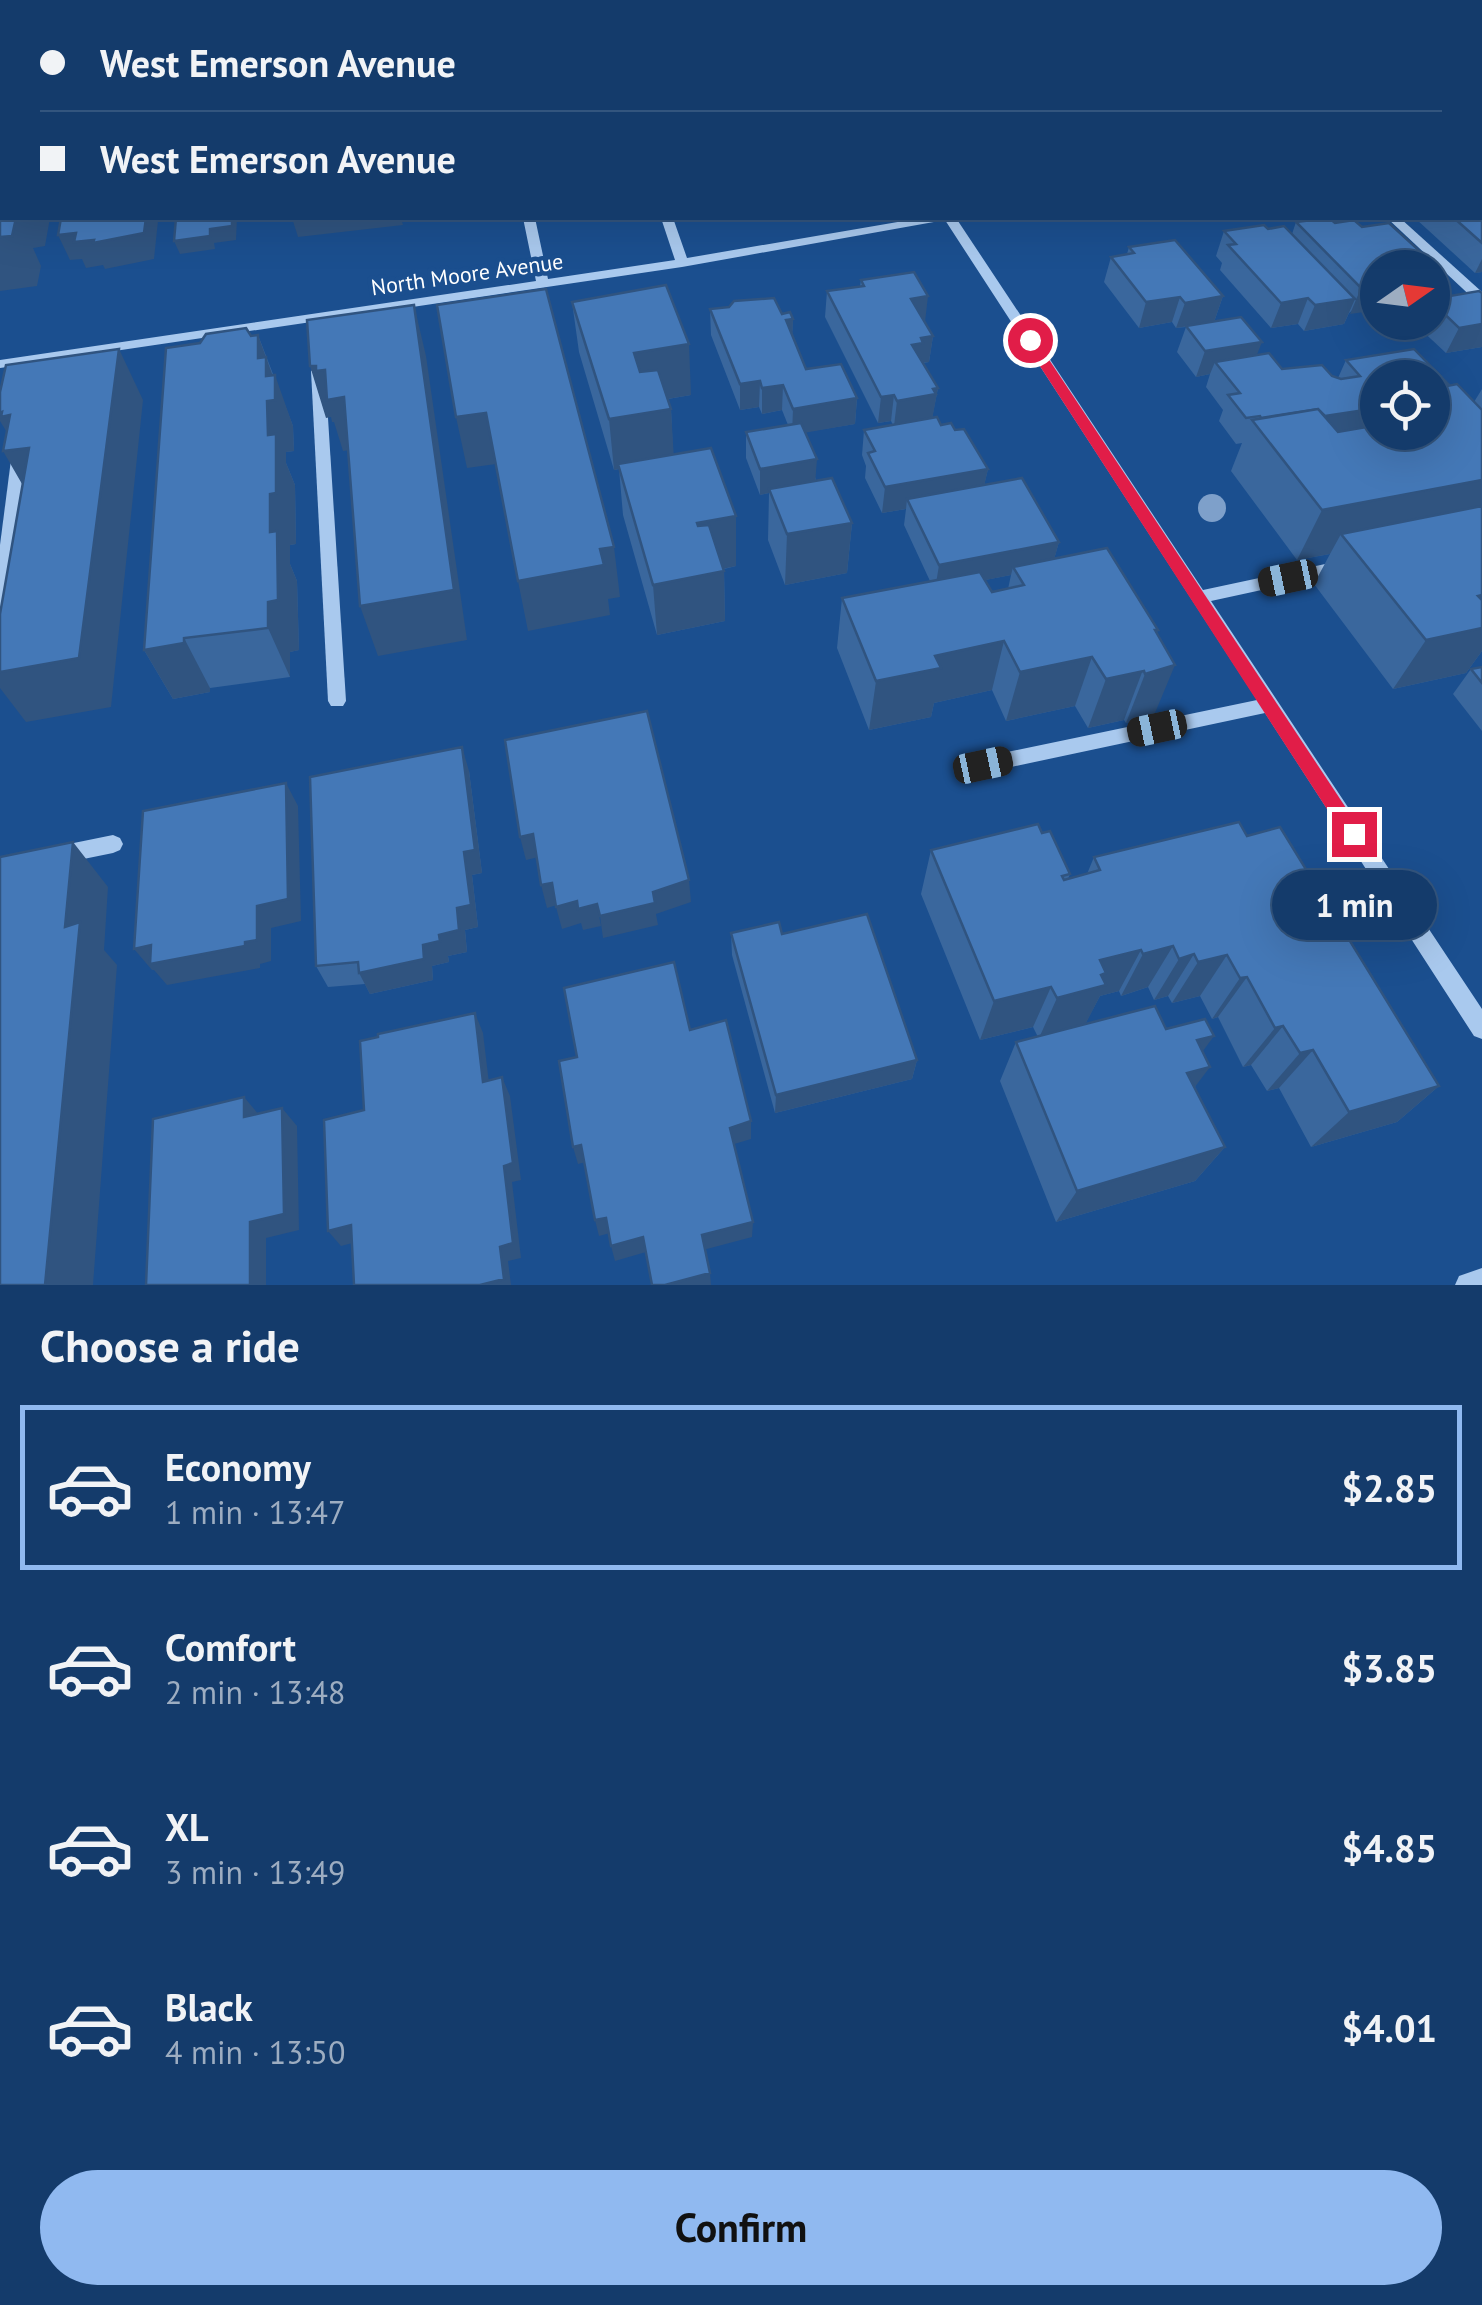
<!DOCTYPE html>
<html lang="en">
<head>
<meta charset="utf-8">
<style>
	:root { --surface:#143b6b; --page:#214673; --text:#f1f3f6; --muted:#9dadc1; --line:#33557e; --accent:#90b9f0 }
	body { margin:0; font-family:"PT Sans",sans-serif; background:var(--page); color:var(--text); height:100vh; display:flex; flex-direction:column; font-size:38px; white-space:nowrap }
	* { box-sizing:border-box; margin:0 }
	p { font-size:32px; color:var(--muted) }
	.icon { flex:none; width:55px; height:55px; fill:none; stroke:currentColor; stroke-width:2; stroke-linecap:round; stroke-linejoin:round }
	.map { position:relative; height:1285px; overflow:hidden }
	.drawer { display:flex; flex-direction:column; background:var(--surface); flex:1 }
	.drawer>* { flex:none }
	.top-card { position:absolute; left:0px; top:0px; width:1482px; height:220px; box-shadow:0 10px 40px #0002,0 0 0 2px var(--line); display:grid; align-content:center; height:220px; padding:0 40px; background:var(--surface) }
	.needle { width:65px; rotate:76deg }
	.buttons { position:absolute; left:1360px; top:250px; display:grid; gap:20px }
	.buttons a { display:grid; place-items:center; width:90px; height:90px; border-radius:50%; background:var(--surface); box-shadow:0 10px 40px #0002,0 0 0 2px var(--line); font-size:50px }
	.end { position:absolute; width:45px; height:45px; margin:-22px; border:12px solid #e11d48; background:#fff; box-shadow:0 0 0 5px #fff }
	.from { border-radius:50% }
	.bubble { position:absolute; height:70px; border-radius:35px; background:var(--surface); box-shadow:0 10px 40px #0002,0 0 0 2px var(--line); font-size:32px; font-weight:700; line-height:70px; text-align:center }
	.car { position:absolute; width:30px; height:60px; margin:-30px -15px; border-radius:12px; box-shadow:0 0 8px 2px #0007; background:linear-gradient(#222 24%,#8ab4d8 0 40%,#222 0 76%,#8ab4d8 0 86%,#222 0) }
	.top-card b { display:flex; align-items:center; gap:35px; height:95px; font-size:38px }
	.top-card b+b { border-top:2px solid var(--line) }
	.top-card i { width:25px; height:25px; background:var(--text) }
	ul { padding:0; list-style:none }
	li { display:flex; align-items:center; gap:30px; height:165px; margin:0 20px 15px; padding:0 20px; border:5px solid transparent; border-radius:0px }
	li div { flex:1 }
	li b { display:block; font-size:38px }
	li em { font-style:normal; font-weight:700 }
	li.current { border-color:var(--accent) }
	li>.icon { width:90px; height:90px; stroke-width:1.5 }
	h2 { padding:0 40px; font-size:45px; line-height:120px }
	.button { display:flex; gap:20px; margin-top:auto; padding:20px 40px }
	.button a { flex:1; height:115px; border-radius:60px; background:var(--accent); color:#111; font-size:40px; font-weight:700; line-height:115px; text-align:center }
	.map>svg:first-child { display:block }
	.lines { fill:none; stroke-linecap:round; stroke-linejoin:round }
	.minor { fill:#a9c9ee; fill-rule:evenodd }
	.tree { fill:#7ea0ca }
	.wall { fill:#3a679d; fill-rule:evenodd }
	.shaded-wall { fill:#305480 }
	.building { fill:#4478b7; stroke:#305480; stroke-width:2.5 }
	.route { fill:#e11d48 }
	.labels { text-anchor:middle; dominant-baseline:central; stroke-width:9; stroke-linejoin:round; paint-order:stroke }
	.far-street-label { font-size:22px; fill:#fff; stroke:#1b4f8f }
</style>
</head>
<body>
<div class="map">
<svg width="1482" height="1285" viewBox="0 0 1482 1285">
	<rect width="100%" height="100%" fill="#1b4f8f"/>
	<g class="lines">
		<!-- minor -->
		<g class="minor">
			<rect x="454" y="0" width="10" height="2"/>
			<path d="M800,0H811L812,2H802Z"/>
			<rect x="1480" y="104" width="2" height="7"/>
			<rect x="1480" y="142" width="2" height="6"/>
			<path d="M523,218H535L548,279L675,260L661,218H673L687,258L921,218H956L1203,590L1344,560L1350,562L1352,566L1350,570L1344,572L1211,601L1482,1009V1039L1474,1036L1265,713L983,773L976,771L974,765L976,759L983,757L1257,700L945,220L682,267L0,368V360L536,281Z"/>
			<path d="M1387,218H1400L1482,292V303L1477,302Z"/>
			<path d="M318,367L325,371L346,701L343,706H331L328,701L311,371Z"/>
			<path d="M20,447L28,452L9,610L0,616V545L12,452Z"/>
			<path d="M113,835L120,838L123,844L120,850L113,853L59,864L52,861L49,855L52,849L59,846Z"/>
			<path d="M1482,1268V1285H1455L1459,1276Z"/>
		</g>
	</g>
	<!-- trees -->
	<circle class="tree" cx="1212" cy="508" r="14"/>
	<!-- wall -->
	<g class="wall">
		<path d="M1069,0H1135V2H1072Z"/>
		<path d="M1284,0H1482V94L1480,93V2H1283Z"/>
		<path d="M2,7V48H0V8Z"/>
		<path d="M1482,189V272L1475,273L1416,219L1417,218H1480Z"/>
		<path d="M1296,222L1335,223L1362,227L1425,256L1349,313L1344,324L1304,331L1298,324L1271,328L1220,270L1222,263L1216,256L1224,231L1268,229L1292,234Z"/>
		<path d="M1129,247L1223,296L1214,322L1256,355L1282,369L1338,378L1346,360L1450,386L1474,402L1482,389V651L1466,673L1393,689L1314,584L1330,554L1297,560L1231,471L1242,443L1236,444L1219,421L1223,410L1206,387L1210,374L1196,377L1177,352L1186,327L1176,328L1172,322L1139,328L1104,282L1111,257L1127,254ZM1378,378L1432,432H1378Z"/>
		<path d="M861,280L925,322L933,336L929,362L923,363L938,388L932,418L941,425L955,430L988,469L984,485L1059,542L1054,559L1158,630L1156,633L1155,713L1126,723L1124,720L1088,728L1075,706L1006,721L992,690L934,703L931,717L869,730L837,648L842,598L930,581L904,525L906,509L882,513L865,478L866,466L862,455L864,430L893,425L891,421L878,423L825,317L827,291L860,286ZM1011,575L1008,589L992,592L985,580Z"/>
		<path d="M1482,293V347L1446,353L1416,325L1418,322H1432V299Z"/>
		<path d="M572,302L691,395L668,399L671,409L673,455L736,566L724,569L725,621L657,635L623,515L619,469L614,470L579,352Z"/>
		<path d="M710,309L782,314L793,319L792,336L806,369L857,398L855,424L805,432L816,481L852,523L847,573L785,585L768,540L769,493L760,495L746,458V432L788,425L782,410L762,414L759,407L740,410L711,335Z"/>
		<path d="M258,335L293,426L294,451L286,452V463L295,485L296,544L290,545V564L297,581L299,650L290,652V677L210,688V692L173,699L144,650L251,336Z"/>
		<path d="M1482,667V731L1453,694L1471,669Z"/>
		<path d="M469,771L482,873L472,875L478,927L465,930L467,952L448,956L449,962L432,966L433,980L370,994L365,984L328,987L316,966Z"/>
		<path d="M1042,833L1070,874L1068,879L1087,874L1094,857L1247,836L1439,1086L1397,1122L1311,1147L1279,1088L1267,1091L1251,1065L1243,1067L1218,1017L1212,1019L1200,996L1172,1003L1168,996L1154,1000L1148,987L1121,996L1119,991L1100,996L1085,1024L1166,1029L1202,1051L1195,1088L1225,1147L1195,1181L1056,1222L1000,1081L1016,1042L1038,1037L1033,1027L980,1040L921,894L931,850Z"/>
		<path d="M731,933L782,934L917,1060L912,1079L775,1113L732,955Z"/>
	</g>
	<!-- shaded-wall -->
	<g class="shaded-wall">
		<path d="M118,0H143L142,2H118Z"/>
		<path d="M332,0H371V2H333Z"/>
		<path d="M433,0H449V2H410Z"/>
		<rect x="656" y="0" width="77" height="2"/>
		<path d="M1026,0H1060V2H1024Z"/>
		<rect x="1096" y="0" width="39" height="2"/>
		<path d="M1384,0H1403L1402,2H1383Z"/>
		<path d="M2,76V144H0V77Z"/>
		<path d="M0,199H2V218H50L45,246L33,248L41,266L37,286L0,291Z"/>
		<path d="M146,218H157L158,221L154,259L105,269L103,265L86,268L82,259L70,260L58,235L76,233Z"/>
		<path d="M232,218H237L236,240L214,243L215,249L180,254L174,241L210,229Z"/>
		<path d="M292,218H401L403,225L298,237Z"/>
		<path d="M1425,256L1419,268L1413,258Z"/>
		<path d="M1482,259V272L1475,273Z"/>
		<path d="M1378,286V310L1350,314L1361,288Z"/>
		<path d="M928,296L925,322L911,299Z"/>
		<path d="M1223,296L1214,322L1176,328L1185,303Z"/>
		<path d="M1180,297L1172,322L1139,328L1146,302Z"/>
		<path d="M1308,298L1298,324L1271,328L1281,303Z"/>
		<path d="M1355,299L1344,324L1304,331L1315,305Z"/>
		<path d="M414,305L426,356L467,640L378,656L360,606Z"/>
		<path d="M793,319L792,345L786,320Z"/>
		<path d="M1482,324V347L1446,353L1459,328Z"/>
		<path d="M258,335L275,382V375L293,426L294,451L286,452V463L295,485L296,544L290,545V564L297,581L299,650L290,652V677L268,628L270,532L268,435L258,358Z"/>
		<path d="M933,336L929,362L920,363L912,345L921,338Z"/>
		<path d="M1262,342L1252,367L1215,362L1210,374L1196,377L1205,351Z"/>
		<path d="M689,344L691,395L638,404L634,353Z"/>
		<path d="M119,349L143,400L111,707L26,722L0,688V672Z"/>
		<path d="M310,366H316L325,370L344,397L360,449L343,451L334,422H332L331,417L326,418Z"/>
		<path d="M760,381L759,407L740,410V384Z"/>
		<path d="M783,385L782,410L762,414V388Z"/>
		<path d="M938,388L932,420L894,426L897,401Z"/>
		<path d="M894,395L891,421L878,423L881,397Z"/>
		<path d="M857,398L855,424L792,435L793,409Z"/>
		<path d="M1378,408V424L1373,432L1263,434L1266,425Z"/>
		<path d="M671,409L674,460L618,464L619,469L614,470L609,419Z"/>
		<path d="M0,413L10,415L58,499L33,503L3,451L17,449L0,421Z"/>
		<path d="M486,413L496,464L467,468L456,417Z"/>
		<path d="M817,459L815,485L769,489V493L760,495V469Z"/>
		<path d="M988,469L982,495L907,499L906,509L882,513L885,487Z"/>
		<path d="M1482,480V525L1341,534L1330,554L1297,560L1322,510Z"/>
		<path d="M736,516V566L699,574L697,523Z"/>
		<path d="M852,523L847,573L785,585L787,534Z"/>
		<path d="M1059,542L1052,567H1013L1011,575L935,590L939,565Z"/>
		<path d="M614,547L620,597L608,599L610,615L528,631L518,581L600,549Z"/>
		<path d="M724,571L725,621L657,635L653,585Z"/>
		<path d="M1482,595V651L1466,673L1393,689L1426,640L1478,596Z"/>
		<path d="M1155,630H1158L1124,720L1088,728L1106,679Z"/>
		<path d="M184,638L210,688V692L173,699L144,650Z"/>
		<path d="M1004,641L992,690L934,703L931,717L869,730L876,681L935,656Z"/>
		<path d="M1092,657L1075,706L1006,721L1020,672Z"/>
		<path d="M1175,665L1155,713L1126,723L1145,674Z"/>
		<path d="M462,747L469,771L482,873L472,875L478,927L465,930L467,952L448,956L449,962L432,966L433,980L370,994L359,973L423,945L457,908L464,852Z"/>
		<path d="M286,783L298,806L301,921L271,928V961L260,964V968L167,985L154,970H152L134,949L151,945L245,942L257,906Z"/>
		<path d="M533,834L539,857L526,860L520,837Z"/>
		<path d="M73,842L108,887L104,950L117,965L93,1285H45L65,927Z"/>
		<path d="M689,880L691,902L656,914L658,925L603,938L600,916L653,892Z"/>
		<path d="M552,883L557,905L547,908L541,885Z"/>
		<path d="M577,901L597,904L601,926L583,930L581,923L562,929L556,907Z"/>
		<path d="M1173,946L1148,987L1121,996L1143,954Z"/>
		<path d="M1141,950L1119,991L1100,996L1085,1025L1039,1038L1057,998L1100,960Z"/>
		<path d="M1194,954L1168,996L1154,1000L1179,959Z"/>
		<path d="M1227,955L1200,996L1172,1003L1198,962Z"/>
		<path d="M1247,977L1218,1017L1212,1019L1240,978Z"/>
		<path d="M1051,987L1033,1027L980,1040L994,1001Z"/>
		<path d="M475,1013L483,1033L491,1100L483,1082Z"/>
		<path d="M1283,1026L1251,1065L1243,1067L1275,1028Z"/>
		<path d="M1214,1036L1186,1074L1197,1040Z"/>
		<path d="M1313,1050L1279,1088L1267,1091L1300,1053Z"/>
		<path d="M917,1060L912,1079L775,1113L776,1095Z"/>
		<path d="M1210,1067L1182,1104L1187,1073Z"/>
		<path d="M502,1077L510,1096L521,1180L512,1182L521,1258L508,1261L511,1285H480L500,1247L504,1166Z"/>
		<path d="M1439,1086L1397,1122L1311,1147L1349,1112Z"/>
		<path d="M244,1097L260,1116L244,1117Z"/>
		<path d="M282,1108L297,1126L299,1230L266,1238V1285H250V1222Z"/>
		<path d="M751,1121V1139L731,1145L730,1128Z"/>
		<path d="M581,1145L586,1162L578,1164L573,1147Z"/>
		<path d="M1225,1147L1195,1181L1056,1222L1077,1191Z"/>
		<path d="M606,1218L610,1233L599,1236L595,1220Z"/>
		<path d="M753,1222L752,1237L703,1250L702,1235Z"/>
		<path d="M351,1225L364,1240L341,1246L328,1231Z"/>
		<path d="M643,1237L646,1252L615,1261L611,1246Z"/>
		<path d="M710,1273L711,1285H665Z"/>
	</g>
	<!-- building -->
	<g class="building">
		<path d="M29,0H71L70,2H28Z"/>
		<path d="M71,0H118V2H70Z"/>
		<rect x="178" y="0" width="83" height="2"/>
		<rect x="273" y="0" width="47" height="2"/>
		<path d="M384,0H433L410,2H384Z"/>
		<path d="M535,0L536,2H514L531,0Z"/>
		<path d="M562,0H644L646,2H563Z"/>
		<path d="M691,0H736L738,2H672Z"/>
		<path d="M915,0H1034L1036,1L916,2Z"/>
		<path d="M1260,0H1273L1276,2H1239Z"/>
		<path d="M1301,0H1362L1366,2H1304Z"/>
		<path d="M1437,0H1482V32L1480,30V2H1441Z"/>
		<path d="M2,7V24H0V8Z"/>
		<rect x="0" y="61" width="2" height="32"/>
		<path d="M2,135V199H0V136Z"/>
		<path d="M1480,189H1482V243L1454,218H1480Z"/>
		<path d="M0,207H2V218H16L12,236L0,237Z"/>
		<path d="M61,218H146L144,233L93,243L94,240L74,242L76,233L58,235Z"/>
		<path d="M176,218H232V226L210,229V236L174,241Z"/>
		<path d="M1329,218L1335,223L1354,220L1362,227L1389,223L1425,256L1413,258L1424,268H1378V286L1361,288L1296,222Z"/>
		<path d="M1264,225L1268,229L1284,226L1355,299L1315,305L1308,298L1281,303L1228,245L1236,244L1224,231Z"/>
		<path d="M1175,240L1223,296L1185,303L1180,297L1146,302L1111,257L1134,253L1129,247Z"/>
		<path d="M914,272L928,296L911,299L933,336L921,338L923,343L912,345L938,388L933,389L936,394L897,401L894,395L881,397L827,291L864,286L861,280Z"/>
		<path d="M666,285L689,344L634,353L640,372L658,370L671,409L609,419L572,302Z"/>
		<path d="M546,289L614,547L600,549L604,565L518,581L486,413L456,417L437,305Z"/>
		<path d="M1479,291L1482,293V324L1459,328L1432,302V299Z"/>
		<path d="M774,298L782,314L790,312L793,319L786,320L806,369L841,364L857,398L793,409L783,385L762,388L760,381L740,384L710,309L729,307L734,301Z"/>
		<path d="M414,305L454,590L360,606L344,397L327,400L325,370L316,371V366H310L307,320Z"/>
		<path d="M1241,317L1262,342L1205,351L1186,326Z"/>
		<path d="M246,328L251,336L258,335V358L266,357V376L275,375V400L267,401L268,435L276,434V493L270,494V532L277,531L278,600L268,602V628L184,638V643L144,650L166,348L200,343L206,334Z"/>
		<path d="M119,349L79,658L0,672V614L29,448L3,451L10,415L1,417L2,412L0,413V392L6,365Z"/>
		<path d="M1414,349L1450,386L1432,389V378H1378V408L1325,416L1318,409L1261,418L1260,416L1246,418L1228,395L1240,393L1215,362L1269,353L1282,369L1322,365L1332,376L1341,379L1360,376L1346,360Z"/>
		<path d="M1457,384L1482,410V480L1322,510L1252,420L1318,409L1338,432L1378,425V432H1432V389Z"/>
		<path d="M937,417L941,425L951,423L955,430L964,429L988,469L885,487L868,453L875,451L864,430Z"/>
		<path d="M801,423L817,459L760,469L746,432Z"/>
		<path d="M711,448L736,516L697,523L698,526L709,525L724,571L653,585L618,464Z"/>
		<path d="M832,478L852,523L787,534L769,489Z"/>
		<path d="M1022,478L1059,542L939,565L907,499Z"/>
		<path d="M1482,506V595L1478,596L1482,600V628L1426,640L1341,534Z"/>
		<path d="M1107,548L1158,630H1155L1175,665L1145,674L1144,671L1106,679L1092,657L1020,672L1004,641L935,656L941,668L876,681L842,598L980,572L992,592L1024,585L1013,567Z"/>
		<path d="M1482,667V683L1471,669Z"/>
		<path d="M647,711L689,880L653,892L655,903L600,916L597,904L578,909L577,901L556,907L552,883L541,885L533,834L520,837L505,740Z"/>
		<path d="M462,747L475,850L464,852L471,905L457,908L459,930L439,935L440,941L423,945L424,959L359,973L358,962L316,966L310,777Z"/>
		<path d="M286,783L288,899L257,906V940L245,942V946L150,964L151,945L134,949L143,811Z"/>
		<path d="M1239,822L1247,836L1280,827L1439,1086L1349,1112L1313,1050L1300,1053L1283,1026L1275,1028L1247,977L1240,978L1227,955L1198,962L1194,954L1179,959L1173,946L1143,954L1141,950L1100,960L1106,973L1101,975L1106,985L1057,998L1051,987L994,1001L931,850L1038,824L1042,833L1050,831L1070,874L1062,876L1064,880L1100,870L1094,857Z"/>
		<path d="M73,842L65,927L80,922L45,1285H0V857Z"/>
		<path d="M867,914L917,1060L776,1095L731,933L779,922L782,934Z"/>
		<path d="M674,962L690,1030L726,1020L751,1121L730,1128L753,1222L702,1235L710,1273L665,1285H652L643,1237L611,1246L606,1218L595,1220L581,1145L573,1147L559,1061L577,1057L564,988Z"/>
		<path d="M1155,1006L1166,1029L1205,1019L1214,1036L1197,1040L1210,1067L1187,1073L1225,1147L1077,1191L1016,1042Z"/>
		<path d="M475,1013L483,1082L502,1077L513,1163L504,1166L513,1243L500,1247L504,1279L480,1285H354L351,1225L328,1231L324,1120L364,1110L360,1041L378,1037V1034Z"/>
		<path d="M244,1097V1117L282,1108L284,1214L250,1222V1285H146L153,1119Z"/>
	</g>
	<!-- route -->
	<path class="route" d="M1030,336L1036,340L1360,829V840H1347L1023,340Z"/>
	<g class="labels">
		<!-- far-street labels -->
		<g class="far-street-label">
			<text transform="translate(467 274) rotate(-8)">North Moore Avenue</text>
		</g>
	</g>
</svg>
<div class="buttons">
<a><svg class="needle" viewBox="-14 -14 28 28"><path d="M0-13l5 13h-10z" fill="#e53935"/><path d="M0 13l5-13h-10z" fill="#9dadc1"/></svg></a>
<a><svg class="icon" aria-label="locate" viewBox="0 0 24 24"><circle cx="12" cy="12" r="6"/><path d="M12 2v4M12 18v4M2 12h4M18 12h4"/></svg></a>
</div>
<i class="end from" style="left:1030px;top:340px"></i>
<i class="end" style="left:1354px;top:834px"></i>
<div class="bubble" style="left:1272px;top:870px;width:165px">1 min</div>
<i class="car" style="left:1288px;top:578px;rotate:258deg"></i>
<i class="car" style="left:1157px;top:728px;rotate:258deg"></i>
<i class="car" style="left:983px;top:765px;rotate:78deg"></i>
<div class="top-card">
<b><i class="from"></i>West Emerson Avenue</b>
<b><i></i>West Emerson Avenue</b>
</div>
</div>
<section class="drawer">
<h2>Choose a ride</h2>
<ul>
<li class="current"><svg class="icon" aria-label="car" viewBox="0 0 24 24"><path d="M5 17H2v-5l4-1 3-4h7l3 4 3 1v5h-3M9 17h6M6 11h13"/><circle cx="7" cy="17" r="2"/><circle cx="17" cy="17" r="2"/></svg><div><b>Economy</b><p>1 min · 13:47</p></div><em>$2.85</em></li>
<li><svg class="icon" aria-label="car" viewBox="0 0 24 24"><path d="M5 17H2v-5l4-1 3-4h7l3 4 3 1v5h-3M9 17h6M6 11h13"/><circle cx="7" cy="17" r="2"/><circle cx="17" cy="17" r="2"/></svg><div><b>Comfort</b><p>2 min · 13:48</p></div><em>$3.85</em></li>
<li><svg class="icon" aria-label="car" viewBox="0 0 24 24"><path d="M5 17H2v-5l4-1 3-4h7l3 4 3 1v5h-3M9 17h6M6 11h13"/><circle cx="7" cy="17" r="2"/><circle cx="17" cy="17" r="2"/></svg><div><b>XL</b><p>3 min · 13:49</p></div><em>$4.85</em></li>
<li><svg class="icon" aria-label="car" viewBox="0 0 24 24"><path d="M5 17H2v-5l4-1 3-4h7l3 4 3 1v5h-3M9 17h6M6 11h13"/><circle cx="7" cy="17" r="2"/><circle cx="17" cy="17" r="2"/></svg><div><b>Black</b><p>4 min · 13:50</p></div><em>$4.01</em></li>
</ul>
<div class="button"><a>Confirm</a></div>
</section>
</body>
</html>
